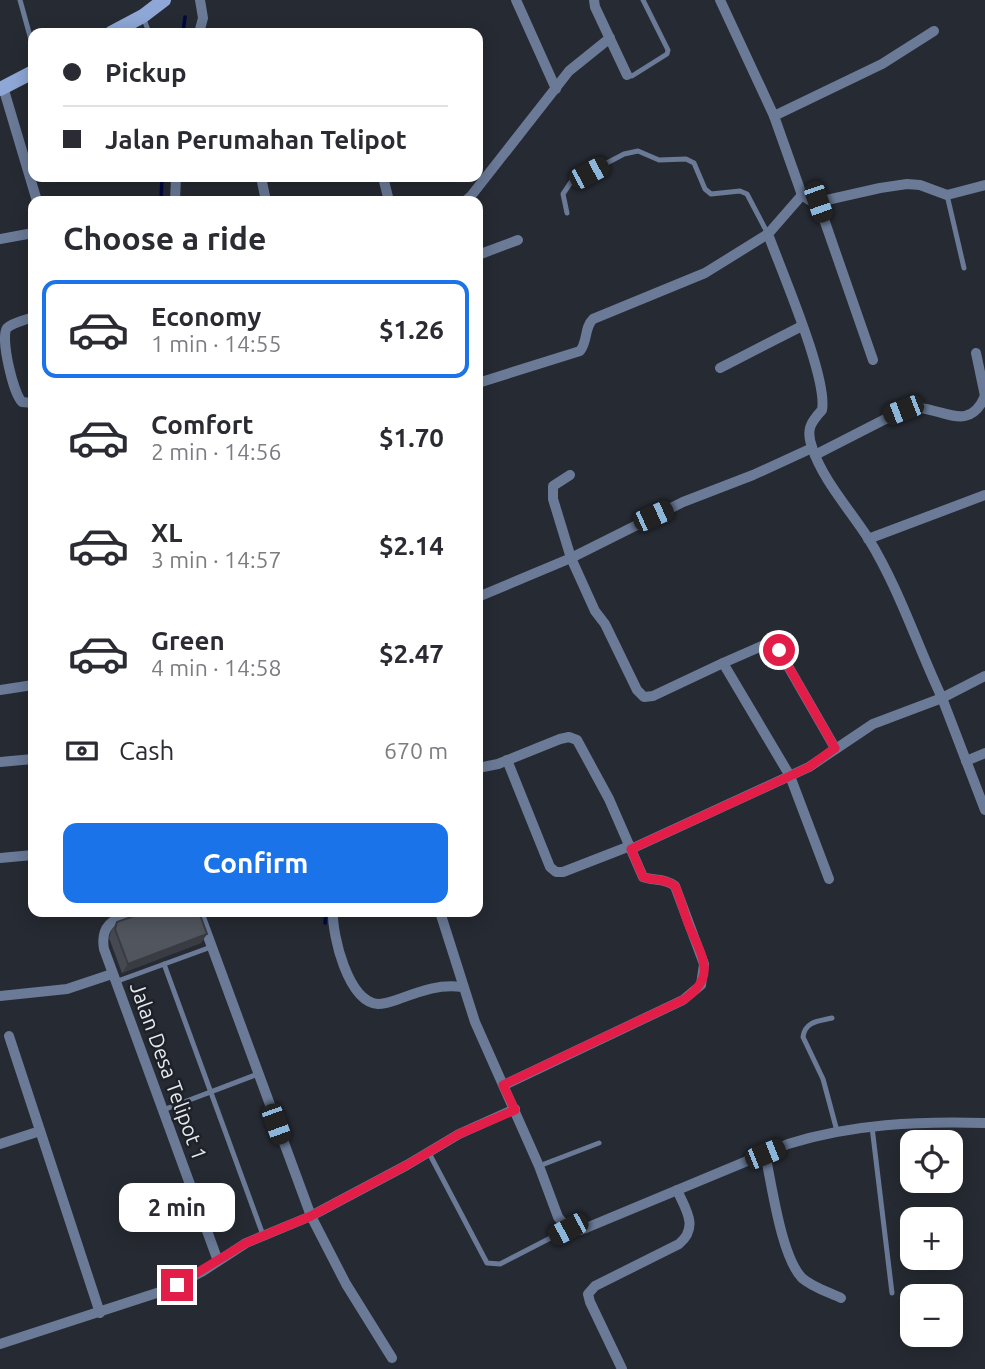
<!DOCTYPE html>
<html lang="en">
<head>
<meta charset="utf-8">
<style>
	:root { --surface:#fff; --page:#f2f2f3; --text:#2b2b33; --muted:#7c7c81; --line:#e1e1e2; --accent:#1a73e8 }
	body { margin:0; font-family:Ubuntu,sans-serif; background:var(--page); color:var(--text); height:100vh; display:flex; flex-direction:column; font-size:26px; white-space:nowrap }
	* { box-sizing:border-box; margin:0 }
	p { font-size:23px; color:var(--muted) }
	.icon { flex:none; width:38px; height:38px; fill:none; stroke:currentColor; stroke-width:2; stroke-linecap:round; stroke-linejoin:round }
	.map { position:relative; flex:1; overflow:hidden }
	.sheet { position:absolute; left:28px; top:196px; width:455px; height:721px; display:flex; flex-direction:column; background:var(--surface); border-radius:14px; box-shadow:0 4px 18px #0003 }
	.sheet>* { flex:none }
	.guide { position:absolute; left:28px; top:28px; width:455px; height:154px; border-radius:14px; box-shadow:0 4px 18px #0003; display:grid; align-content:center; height:154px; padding:0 35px; background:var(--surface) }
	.fabs { position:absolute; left:900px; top:1130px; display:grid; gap:14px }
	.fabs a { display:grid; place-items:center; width:63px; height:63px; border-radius:14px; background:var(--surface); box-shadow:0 4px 18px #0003; font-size:35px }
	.end { position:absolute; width:32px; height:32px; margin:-16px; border:9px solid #e11d48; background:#fff; box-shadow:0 0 0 4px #fff }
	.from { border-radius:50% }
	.bubble { position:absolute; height:49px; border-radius:14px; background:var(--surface); box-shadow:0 4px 18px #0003; font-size:23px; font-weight:600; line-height:49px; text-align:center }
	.car { position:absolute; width:21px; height:42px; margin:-21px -10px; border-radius:9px; box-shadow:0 0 5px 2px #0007; background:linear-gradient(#222 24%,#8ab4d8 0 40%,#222 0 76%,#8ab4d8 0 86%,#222 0) }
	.guide b { display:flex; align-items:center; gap:24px; height:66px; font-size:26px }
	.guide b+b { border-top:2px solid var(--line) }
	.guide i { width:18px; height:18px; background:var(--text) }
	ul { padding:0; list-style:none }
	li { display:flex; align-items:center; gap:21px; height:98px; margin:0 14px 10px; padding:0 21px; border:4px solid transparent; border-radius:14px }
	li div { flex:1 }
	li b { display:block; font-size:26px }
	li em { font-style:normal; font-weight:600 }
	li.current { border-color:var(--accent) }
	li>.icon { width:63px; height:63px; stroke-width:1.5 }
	h2 { padding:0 35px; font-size:32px; line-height:84px }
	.pay { display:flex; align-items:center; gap:18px; height:77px; padding:0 35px; font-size:26px }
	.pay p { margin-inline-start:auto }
	.primary-button { display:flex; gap:14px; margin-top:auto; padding:14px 35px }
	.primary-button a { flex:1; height:80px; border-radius:14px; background:var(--accent); color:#fff; font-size:28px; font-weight:600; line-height:80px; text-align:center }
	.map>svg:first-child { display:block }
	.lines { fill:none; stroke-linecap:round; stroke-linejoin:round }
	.stream { stroke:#000842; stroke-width:3.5 }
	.service { stroke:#6a7a97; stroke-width:5 }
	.minor { stroke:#6a7a97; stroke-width:10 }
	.secondary { stroke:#8ea7d6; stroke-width:14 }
	.wall { fill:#464951 }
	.shaded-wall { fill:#393c42 }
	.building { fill:#51555e; stroke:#393c42; stroke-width:2 }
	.route { stroke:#e11d48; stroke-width:9 }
	.labels { text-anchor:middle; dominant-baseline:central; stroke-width:5; stroke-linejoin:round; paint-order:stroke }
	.street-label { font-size:21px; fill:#e6e9ee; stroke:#1d2128 }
</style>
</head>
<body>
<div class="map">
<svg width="985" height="1369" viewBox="0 0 985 1369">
	<rect width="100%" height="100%" fill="#262a32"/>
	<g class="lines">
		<!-- stream -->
		<g class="stream">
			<path d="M183,33L185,17"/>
			<path d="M161,201L162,177"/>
			<path d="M325,923L326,912"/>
		</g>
		<!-- service -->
		<g class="service">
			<path d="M20,0L33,47"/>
			<path d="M144,19L149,33"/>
			<path d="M627,75L632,76L667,54L668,50L643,0"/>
			<path d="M947,195L964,268"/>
			<path d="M567,213L563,194L571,182L624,154L638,151L659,160L686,159L694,163L705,189L711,194L740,191L747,194L768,234"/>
			<path d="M164,964L263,1235"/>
			<path d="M115,982L211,947"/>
			<path d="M832,1018C819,1021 805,1021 803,1037L823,1079L837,1131"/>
			<path d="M163,1110L258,1074"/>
			<path d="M872,1127L892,1293"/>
			<path d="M429,1153L487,1263L500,1264L568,1229"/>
			<path d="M539,1166L599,1143"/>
		</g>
		<!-- minor -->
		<g class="minor">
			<path d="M516,0L556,89"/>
			<path d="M594,0L595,7L627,75"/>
			<path d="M720,0L774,116L802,195L768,234C781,270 828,378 822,410C810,423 806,430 812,447C822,479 850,510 868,538C899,588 917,645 942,698L985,676"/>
			<path d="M199,33L203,18L200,0"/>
			<path d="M3,87L37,201"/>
			<path d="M774,116L882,64L934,31"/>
			<path d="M261,177L266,201"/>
			<path d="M383,177L389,201"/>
			<path d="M802,195L809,200L818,202L880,188L907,184L920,185L947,195L985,185"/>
			<path d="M175,201L176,177"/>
			<path d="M465,201L471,196L569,71L610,38"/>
			<path d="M818,202L873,360"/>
			<path d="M0,239L33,233"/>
			<path d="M478,255L518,240"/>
			<path d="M33,317C26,320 13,322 7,328C0,337 13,393 22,402L33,403"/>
			<path d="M976,353L985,396"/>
			<path d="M720,368L802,326"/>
			<path d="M478,383L580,351C588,341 584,328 593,319L705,273L768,234"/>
			<path d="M815,455L903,410C908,409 915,408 920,408C947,411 970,431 985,396"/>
			<path d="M570,475L553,486V499L571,558L595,611L605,624L637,690L644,697L653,696L723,663L790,776L829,879"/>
			<path d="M868,539L985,495"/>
			<path d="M478,597L571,558L683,502L753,475L812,448"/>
			<path d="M723,663L764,645L777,647L835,748"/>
			<path d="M0,690L33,685"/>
			<path d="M507,760L550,867L556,872H563L630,846"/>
			<path d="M966,761L985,753"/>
			<path d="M0,762L33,759"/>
			<path d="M478,768L498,764L560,739L569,737L577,740L609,799L643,877C654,881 665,878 675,886L704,964L701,985L683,1000L504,1085"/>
			<path d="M631,849L809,767L873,724L942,698L985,810"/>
			<path d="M0,858L33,855"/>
			<path d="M132,912C112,920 100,926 104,949L218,1261"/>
			<path d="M199,912L311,1216L346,1284L392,1358"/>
			<path d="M333,912C332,935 348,1002 378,1004C385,1004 393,1001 399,999C421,991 439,984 462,987"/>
			<path d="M440,912L475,1022L539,1166L558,1217L568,1229L580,1230L586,1228L788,1144C851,1124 919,1121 985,1123"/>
			<path d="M0,996L67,989L112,974"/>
			<path d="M9,1036L100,1313"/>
			<path d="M0,1144L40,1131"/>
			<path d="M765,1154C772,1185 781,1256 802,1278C812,1287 828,1292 841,1298"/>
			<path d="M0,1344L169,1289L203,1271L246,1243L311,1216L407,1165L459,1134L515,1109"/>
			<path d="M622,1369L590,1302L588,1294L595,1286L679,1244C699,1227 686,1210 677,1190"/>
		</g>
		<!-- secondary -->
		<g class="secondary">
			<path d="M111,33L143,16L164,0"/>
			<path d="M0,89L33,72"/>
		</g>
	</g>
	<!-- wall -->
	<path class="wall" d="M117,922L201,943L122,973L109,938L111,931Z"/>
	<!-- shaded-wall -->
	<path class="shaded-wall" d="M207,934L201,943L122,973L128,964Z"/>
	<!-- building -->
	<path class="building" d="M145,912H199L207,934L128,964L115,929L117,922Z"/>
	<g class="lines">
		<!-- route -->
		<path class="route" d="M177,1285L246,1243L311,1216L407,1165L459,1134L515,1110L503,1085L683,1000C717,978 703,958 690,928C684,914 681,899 675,886C665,878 654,881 643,877L631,849L790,776L809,767L835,748L779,650"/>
	</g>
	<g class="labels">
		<!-- street labels -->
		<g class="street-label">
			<text transform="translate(169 1071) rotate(70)">Jalan Desa Telipot 1</text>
		</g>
	</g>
</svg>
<div class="fabs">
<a><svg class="icon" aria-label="locate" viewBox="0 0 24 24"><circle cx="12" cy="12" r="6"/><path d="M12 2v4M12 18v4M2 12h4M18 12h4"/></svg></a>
<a>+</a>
<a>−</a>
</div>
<i class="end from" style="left:779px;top:650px"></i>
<i class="end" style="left:177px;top:1285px"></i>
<div class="bubble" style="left:119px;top:1183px;width:116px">2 min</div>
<i class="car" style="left:589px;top:173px;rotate:62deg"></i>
<i class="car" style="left:818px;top:202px;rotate:161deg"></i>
<i class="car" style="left:903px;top:410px;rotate:249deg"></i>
<i class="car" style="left:653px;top:516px;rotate:66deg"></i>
<i class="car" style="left:276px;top:1124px;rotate:160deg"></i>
<i class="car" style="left:765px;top:1154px;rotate:68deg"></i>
<i class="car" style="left:568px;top:1229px;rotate:242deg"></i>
<div class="guide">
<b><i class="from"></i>Pickup</b>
<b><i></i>Jalan Perumahan Telipot</b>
</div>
<section class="sheet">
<h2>Choose a ride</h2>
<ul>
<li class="current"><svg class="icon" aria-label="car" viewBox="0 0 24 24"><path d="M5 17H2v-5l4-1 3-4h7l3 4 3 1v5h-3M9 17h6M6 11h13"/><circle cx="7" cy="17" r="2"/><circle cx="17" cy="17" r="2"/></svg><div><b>Economy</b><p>1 min · 14:55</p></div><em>$1.26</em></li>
<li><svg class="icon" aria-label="car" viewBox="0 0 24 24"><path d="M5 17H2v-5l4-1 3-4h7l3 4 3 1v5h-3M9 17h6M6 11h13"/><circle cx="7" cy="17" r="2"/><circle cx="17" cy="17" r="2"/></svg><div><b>Comfort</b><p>2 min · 14:56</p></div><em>$1.70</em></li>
<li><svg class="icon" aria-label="car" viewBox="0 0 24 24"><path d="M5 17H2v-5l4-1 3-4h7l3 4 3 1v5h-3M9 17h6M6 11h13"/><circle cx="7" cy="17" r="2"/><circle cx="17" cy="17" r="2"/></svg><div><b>XL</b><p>3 min · 14:57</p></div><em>$2.14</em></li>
<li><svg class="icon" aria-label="car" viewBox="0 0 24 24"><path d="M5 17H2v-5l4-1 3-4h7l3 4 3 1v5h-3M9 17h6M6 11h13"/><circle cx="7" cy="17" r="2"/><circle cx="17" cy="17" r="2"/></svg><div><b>Green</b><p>4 min · 14:58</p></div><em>$2.47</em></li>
</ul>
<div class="pay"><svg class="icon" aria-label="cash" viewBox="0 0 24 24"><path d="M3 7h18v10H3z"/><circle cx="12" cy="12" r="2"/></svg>Cash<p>670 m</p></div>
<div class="primary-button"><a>Confirm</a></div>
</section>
</div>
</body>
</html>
